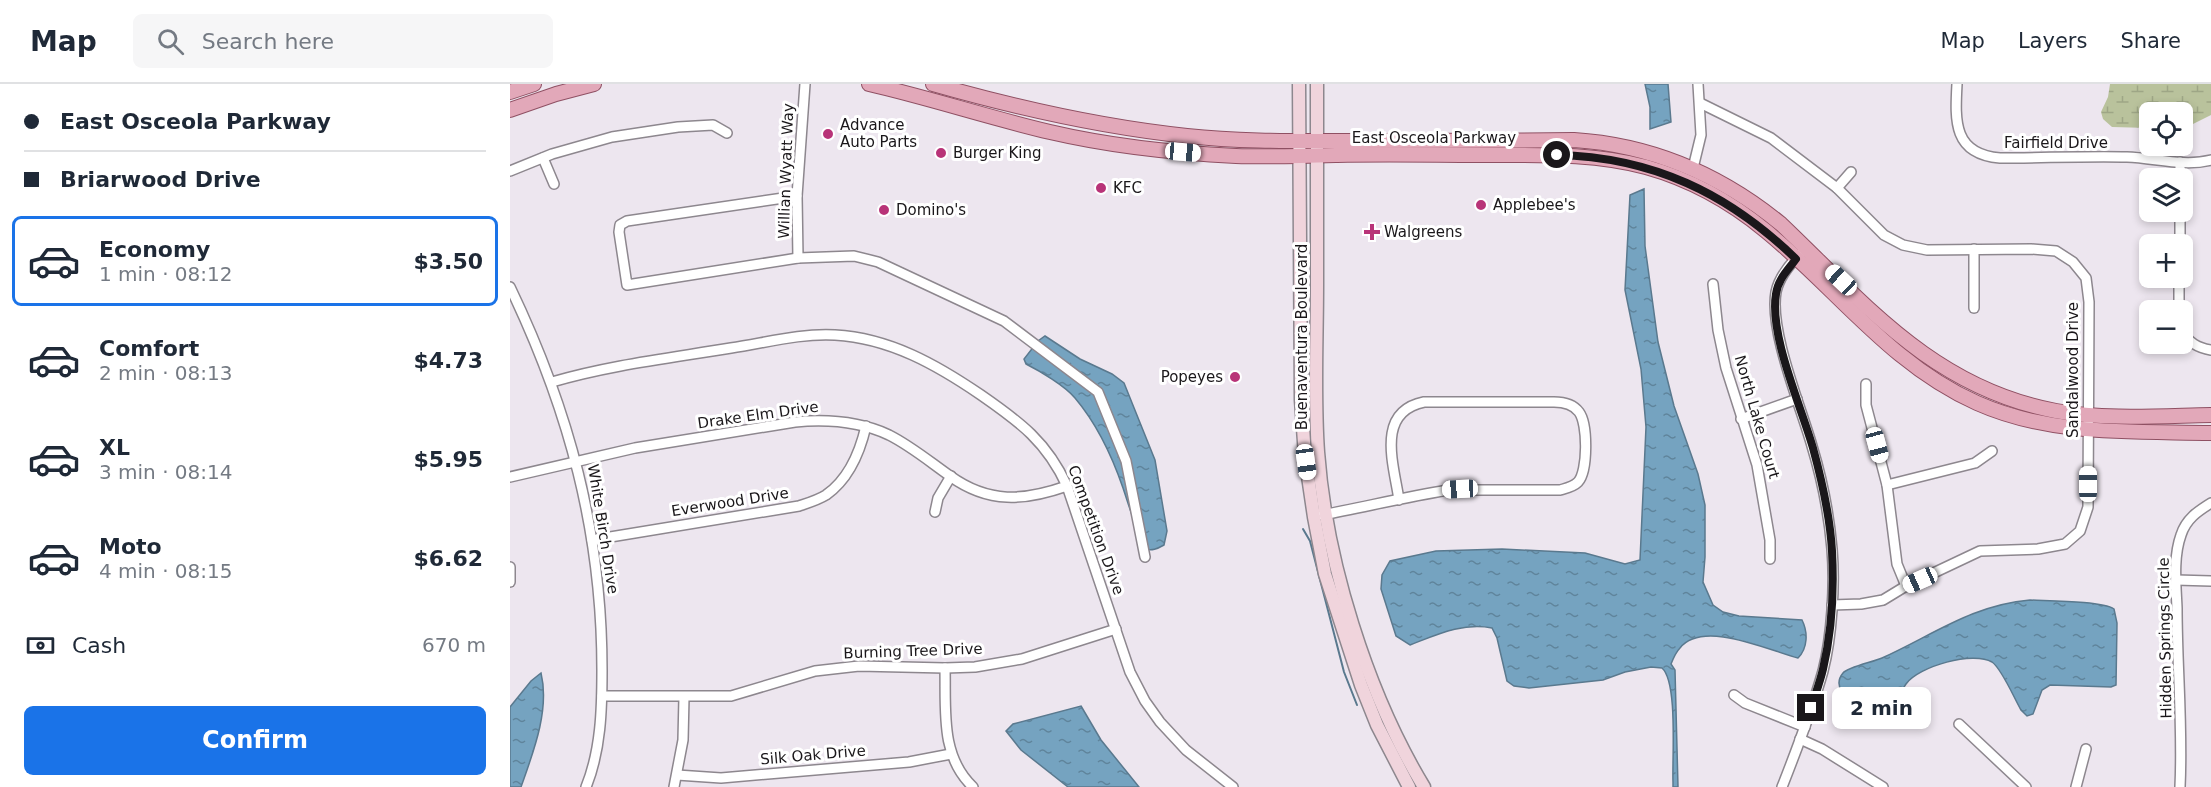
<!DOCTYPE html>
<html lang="en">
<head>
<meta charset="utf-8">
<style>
	:root { --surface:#fff; --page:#f6f6f7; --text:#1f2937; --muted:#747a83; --line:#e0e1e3; --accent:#1a73e8 }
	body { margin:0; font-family:"DejaVu Sans",sans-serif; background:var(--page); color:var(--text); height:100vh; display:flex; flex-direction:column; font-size:22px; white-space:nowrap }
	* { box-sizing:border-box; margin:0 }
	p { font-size:20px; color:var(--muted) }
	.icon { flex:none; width:33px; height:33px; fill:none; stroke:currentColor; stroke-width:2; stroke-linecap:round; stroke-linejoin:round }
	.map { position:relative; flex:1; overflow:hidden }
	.panel { display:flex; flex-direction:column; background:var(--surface); width:510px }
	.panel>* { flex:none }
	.hud { display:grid; align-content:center; height:132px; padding:0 24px; background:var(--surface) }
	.fabs { position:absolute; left:1629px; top:18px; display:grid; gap:12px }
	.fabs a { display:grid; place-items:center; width:54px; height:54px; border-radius:9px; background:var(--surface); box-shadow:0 3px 9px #0003; font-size:30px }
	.end { position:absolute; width:27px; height:27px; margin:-14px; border:8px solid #1a171a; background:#fff; box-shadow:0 0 0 3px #fff }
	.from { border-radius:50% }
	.bubble { position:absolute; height:42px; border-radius:9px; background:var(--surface); box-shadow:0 3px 9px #0003; font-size:20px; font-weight:800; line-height:42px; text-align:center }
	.car { position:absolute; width:18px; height:36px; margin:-18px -9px; border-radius:8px; box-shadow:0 0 4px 2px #0007; background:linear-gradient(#fff 24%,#345 0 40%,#fff 0 76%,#345 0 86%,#fff 0) }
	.hud b { display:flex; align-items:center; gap:21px; height:57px; font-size:22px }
	.hud b+b { border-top:2px solid var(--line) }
	.hud i { width:15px; height:15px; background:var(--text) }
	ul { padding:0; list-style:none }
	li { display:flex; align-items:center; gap:18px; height:90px; margin:0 12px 9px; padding:0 12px; border:3px solid transparent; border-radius:9px }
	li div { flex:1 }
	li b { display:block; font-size:22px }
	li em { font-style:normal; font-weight:800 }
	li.current { border-color:var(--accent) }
	li>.icon { width:54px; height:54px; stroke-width:1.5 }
	.pay { display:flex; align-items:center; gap:15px; height:66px; padding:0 24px; font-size:22px }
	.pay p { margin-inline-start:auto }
	.button { display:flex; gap:12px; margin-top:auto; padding:12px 24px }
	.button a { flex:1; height:69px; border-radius:9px; background:var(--accent); color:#fff; font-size:24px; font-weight:800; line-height:69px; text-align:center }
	header { display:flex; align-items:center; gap:36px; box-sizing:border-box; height:84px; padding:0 30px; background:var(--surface); border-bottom:2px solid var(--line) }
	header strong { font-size:28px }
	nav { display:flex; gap:33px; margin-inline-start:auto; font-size:21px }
	.search { width:420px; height:54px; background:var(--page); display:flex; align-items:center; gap:15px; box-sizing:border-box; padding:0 21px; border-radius:9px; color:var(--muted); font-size:22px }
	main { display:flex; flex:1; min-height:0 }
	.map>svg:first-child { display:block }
	.wetland { fill:url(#wetland-marsh) }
	.water { fill:url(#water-ripples); stroke:#5a798e; stroke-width:1.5 }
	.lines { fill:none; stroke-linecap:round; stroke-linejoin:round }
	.stream { stroke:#5a798e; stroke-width:2 }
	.minor-casing { stroke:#8d878e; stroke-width:12 }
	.secondary-casing { stroke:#8d878e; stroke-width:15 }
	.primary-casing { stroke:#8f5063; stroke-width:16 }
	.minor { stroke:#fff; stroke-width:9 }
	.secondary { stroke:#f0d4dc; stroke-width:12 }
	.primary { stroke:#e2a8b9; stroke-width:14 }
	.route { stroke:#1a171a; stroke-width:8 }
	.poi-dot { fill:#b83378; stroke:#fff; stroke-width:2 }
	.labels { text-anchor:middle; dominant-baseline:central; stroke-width:6; stroke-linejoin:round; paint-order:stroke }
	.poi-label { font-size:15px; fill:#1a171a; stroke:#fff; text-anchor:start }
	.street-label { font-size:15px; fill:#1a171a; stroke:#fff }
</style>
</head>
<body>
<header>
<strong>Map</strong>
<div class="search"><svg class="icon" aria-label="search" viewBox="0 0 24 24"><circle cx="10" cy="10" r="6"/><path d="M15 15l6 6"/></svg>Search here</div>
<nav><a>Map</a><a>Layers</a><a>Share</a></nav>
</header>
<main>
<section class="panel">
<div class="hud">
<b><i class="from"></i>East Osceola Parkway</b>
<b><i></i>Briarwood Drive</b>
</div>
<ul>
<li class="current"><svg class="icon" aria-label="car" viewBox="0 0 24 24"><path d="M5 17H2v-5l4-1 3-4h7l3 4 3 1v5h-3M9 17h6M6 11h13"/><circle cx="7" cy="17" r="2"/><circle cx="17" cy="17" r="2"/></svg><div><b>Economy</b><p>1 min · 08:12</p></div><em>$3.50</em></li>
<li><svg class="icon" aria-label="car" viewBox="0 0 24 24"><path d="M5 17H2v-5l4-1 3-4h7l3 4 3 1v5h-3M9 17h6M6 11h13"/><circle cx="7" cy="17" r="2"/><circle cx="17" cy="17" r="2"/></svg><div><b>Comfort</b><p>2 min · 08:13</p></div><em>$4.73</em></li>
<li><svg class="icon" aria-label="car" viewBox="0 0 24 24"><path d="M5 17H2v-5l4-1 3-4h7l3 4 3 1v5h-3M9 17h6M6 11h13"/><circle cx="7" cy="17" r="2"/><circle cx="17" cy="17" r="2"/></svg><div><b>XL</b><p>3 min · 08:14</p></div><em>$5.95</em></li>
<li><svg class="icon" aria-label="car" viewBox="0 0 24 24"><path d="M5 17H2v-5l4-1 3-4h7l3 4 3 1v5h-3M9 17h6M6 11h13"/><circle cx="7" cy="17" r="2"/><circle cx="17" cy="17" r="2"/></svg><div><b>Moto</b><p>4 min · 08:15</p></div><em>$6.62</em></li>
</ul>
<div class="pay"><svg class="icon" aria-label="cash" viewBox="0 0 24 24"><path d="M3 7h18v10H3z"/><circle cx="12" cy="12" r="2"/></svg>Cash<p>670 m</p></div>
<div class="button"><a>Confirm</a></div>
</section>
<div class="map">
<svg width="1701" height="703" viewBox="0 0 1701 703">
	<defs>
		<pattern id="wetland-marsh" width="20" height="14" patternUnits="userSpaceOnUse" patternTransform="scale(1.5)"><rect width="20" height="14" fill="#b9c29c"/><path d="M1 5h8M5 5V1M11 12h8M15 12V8" fill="none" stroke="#9ea686"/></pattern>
		<pattern id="water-ripples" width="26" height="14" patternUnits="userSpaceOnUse" patternTransform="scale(1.5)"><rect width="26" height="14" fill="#75a3c0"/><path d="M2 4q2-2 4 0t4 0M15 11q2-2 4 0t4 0" fill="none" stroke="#5f849b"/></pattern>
	</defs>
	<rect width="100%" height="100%" fill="#ede6ef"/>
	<!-- wetland -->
	<path class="wetland" d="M1600,0H1701V31L1677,43H1673L1672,28H1640L1639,44L1602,43L1593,35L1591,28L1598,13Z"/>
	<!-- water -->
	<g class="water">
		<path d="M1135,0H1158L1161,38L1140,45V23Z"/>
		<path d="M1134,105L1135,162L1148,258L1164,322L1188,390L1195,421V473L1193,498L1203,521L1213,528L1229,532L1292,536C1298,548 1298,564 1288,574C1260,567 1193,535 1170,564C1166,568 1163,575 1161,580L1165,586L1168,703H1163V698C1162,675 1168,598 1152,584L1141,583L1115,588L1093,596L1019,604L1004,602L997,597L987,554L982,544C953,538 926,551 900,561L886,552L871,505L872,491L880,477L926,467L992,465L1075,469L1115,480L1130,476L1136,343L1131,285L1115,206L1120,111Z"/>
		<path d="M535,252L570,275L602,290L614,299L645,376L657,447L654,461C647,465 642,467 635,465C626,445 620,425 613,404C602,372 587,340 565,314C555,302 530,287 516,280L514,275L528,257Z"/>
		<path d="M1520,516C1538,517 1592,517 1604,525L1607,539L1606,601L1601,603L1540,601L1532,606L1523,630L1517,632L1511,626C1504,614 1492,585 1482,578C1463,567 1409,582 1396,600C1387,612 1387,630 1374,639C1359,633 1316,609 1333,589C1338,583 1363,578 1372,574C1423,551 1462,521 1520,516Z"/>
		<path d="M31,589C40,626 23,669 11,703H0V623L21,597Z"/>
		<path d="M571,622L591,656L629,703H558L511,666L496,647L503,640Z"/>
	</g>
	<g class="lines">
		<!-- stream -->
		<path class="stream" d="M793,445L800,457L834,588L847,621"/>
		<!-- minor casing -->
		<g class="minor-casing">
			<g id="minor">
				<path d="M1447,0C1445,37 1443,70 1490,74C1532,74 1575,72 1617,73C1645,74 1674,83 1701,76"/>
				<path d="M1190,19L1261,54L1327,104L1374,151L1393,161L1417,166L1521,165L1546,167L1563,178L1576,194L1579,218L1578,423L1570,447L1555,460L1528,465L1470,467L1396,502L1373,516L1351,520L1322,521"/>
				<path d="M33,74L44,100"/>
				<path d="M1183,84L1191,51L1188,0"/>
				<path d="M0,87L42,70L102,53L168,43L203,41L217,49"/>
				<path d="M1670,94V78"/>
				<path d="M1327,104L1341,88"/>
				<path d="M287,112L117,137L110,141L109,148L117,201L288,174L344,172L368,178L494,237L588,308L616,377L635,473"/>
				<path d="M1670,160V128"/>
				<path d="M288,174L287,112L295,0"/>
				<path d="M1203,200L1208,246L1216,284L1247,381L1260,456V475"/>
				<path d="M0,203C59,326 92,448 92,586C92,625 91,666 76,703"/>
				<path d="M1464,224V165"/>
				<path d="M1669,226V194"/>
				<path d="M1672,247C1679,259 1688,264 1701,266"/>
				<path d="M42,298C100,281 161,274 221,264C255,259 290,249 325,251C380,254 427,281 471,311C510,338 537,358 557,402L620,588L635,617L650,638L676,666L723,703"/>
				<path d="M1356,300V321L1377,401L1387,480L1396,502"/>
				<path d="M1231,335L1287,315"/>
				<path d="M0,393L125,364L285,338C317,335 349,337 379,351C401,362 420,378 440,392C479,420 514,417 557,402"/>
				<path d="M1377,401L1465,379L1482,367"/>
				<path d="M425,428L428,414L441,392"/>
				<path d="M812,431C854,423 896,413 938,406H1050C1057,404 1063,403 1068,398C1078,387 1078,340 1069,328C1063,320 1054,318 1044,318H914C865,328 884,381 889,416"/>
				<path d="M82,456L289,422C298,419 308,416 316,411C339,395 350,368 356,342"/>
				<path d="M0,483V498"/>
				<path d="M1666,496L1701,497"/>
				<path d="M435,584C436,626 430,672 463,703"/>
				<path d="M1224,611L1235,619L1295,643"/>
				<path d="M92,612H221L305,587L349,582L435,584L465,583L512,575L606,545"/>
				<path d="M1449,640L1516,703"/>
				<path d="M1290,655L1312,665L1373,703"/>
				<path d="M167,691L211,694L399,678L441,670"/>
				<path d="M164,703L173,656L174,613"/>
				<path d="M1272,703C1287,665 1302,626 1313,587C1322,552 1325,500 1322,465C1319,430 1312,395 1302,362C1291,323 1259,247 1266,208C1269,193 1280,180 1290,170"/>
				<path d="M1566,703L1576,665"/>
				<path d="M1670,703C1673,643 1667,584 1667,524C1666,501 1663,473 1671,451C1676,435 1688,427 1701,419"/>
			</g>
		</g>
		<!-- secondary casing -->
		<g class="secondary-casing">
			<g id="secondary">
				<path d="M789,0L791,316L795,372L804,433L815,490L851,601L867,641L899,703"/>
				<path d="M807,0C807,67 807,133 807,200C807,256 804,312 808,368C816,477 857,609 914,703"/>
			</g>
		</g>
		<!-- primary casing -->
		<g class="primary-casing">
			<g id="primary">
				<path d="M359,0C420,14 480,34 540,48C600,62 665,69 726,72C760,73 793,72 827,71C877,70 928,71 978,71C1031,71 1084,69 1136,83C1179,95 1221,118 1256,147C1327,205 1381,281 1467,319C1541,352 1622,347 1701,349"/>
				<path d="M423,0C507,24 591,43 677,52C732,58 786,57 841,57C915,57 990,57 1064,56C1142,61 1211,91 1271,140C1356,221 1424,304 1546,327C1596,336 1650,332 1701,331"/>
				<path d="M0,8L24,0"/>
				<path d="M0,26L46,10L84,0"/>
			</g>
		</g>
		<!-- minor -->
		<use href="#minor" class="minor"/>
		<!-- secondary -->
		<use href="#secondary" class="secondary"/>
		<!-- primary -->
		<use href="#primary" class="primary"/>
	</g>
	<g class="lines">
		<!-- route -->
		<path class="route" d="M1047,71C1142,73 1218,109 1286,175C1278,186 1268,195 1266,210C1259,251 1291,322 1303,364C1312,397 1320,432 1322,467C1324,505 1322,547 1313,585C1310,598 1305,611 1301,624"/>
	</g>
	<!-- markers -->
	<g class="poi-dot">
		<circle cx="318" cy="50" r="6"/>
		<circle cx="431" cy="69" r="6"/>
		<circle cx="591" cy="104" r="6"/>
		<circle cx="971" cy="121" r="6"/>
		<circle cx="374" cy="126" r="6"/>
		<path d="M859 139h6v6h6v6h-6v6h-6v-6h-6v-6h6z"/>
		<circle cx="725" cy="293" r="6"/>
	</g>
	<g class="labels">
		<!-- poi labels -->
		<g class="poi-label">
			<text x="330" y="41">Advance<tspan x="330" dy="17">Auto Parts</tspan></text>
			<text x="443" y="69">Burger King</text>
			<text x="603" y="104">KFC</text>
			<text x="983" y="121">Applebee's</text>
			<text x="386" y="126">Domino's</text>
			<text x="874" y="148">Walgreens</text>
			<text x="713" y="293" text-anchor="end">Popeyes</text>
		</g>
		<!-- street labels -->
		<g class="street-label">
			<text x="924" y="54">East Osceola Parkway</text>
			<text x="1546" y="59">Fairfield Drive</text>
			<text transform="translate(276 87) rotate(-88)">Willian Wyatt Way</text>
			<text transform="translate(792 253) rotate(-90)">Buenaventura Boulevard</text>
			<text transform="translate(1563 286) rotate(-90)">Sandalwood Drive</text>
			<text transform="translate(248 331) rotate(-8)">Drake Elm Drive</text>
			<text transform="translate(1247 333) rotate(74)">North Lake Court</text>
			<text transform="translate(220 418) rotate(-9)">Everwood Drive</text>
			<text transform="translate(93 445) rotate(81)">White Birch Drive</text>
			<text transform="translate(586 446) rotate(70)">Competition Drive</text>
			<text transform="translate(1655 554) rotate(-91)">Hidden Springs Circle</text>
			<text transform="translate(403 567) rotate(-2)">Burning Tree Drive</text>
			<text transform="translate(303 671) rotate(-5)">Silk Oak Drive</text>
		</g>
	</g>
</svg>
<div class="fabs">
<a><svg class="icon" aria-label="locate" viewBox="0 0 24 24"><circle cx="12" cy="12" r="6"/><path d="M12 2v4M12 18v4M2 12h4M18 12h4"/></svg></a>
<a><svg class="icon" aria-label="layers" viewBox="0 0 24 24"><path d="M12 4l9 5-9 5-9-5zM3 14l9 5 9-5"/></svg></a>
<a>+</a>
<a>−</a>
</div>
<i class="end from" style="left:1047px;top:71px"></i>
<i class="end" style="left:1301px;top:624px"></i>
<div class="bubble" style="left:1322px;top:603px;width:99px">2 min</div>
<i class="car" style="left:673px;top:68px;rotate:95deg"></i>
<i class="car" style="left:1331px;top:196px;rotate:313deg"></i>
<i class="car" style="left:1367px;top:361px;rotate:165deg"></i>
<i class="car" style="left:796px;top:378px;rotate:172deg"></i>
<i class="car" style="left:1578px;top:400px;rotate:0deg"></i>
<i class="car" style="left:950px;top:405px;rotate:267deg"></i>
<i class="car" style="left:1410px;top:496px;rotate:246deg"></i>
</div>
</main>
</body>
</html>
